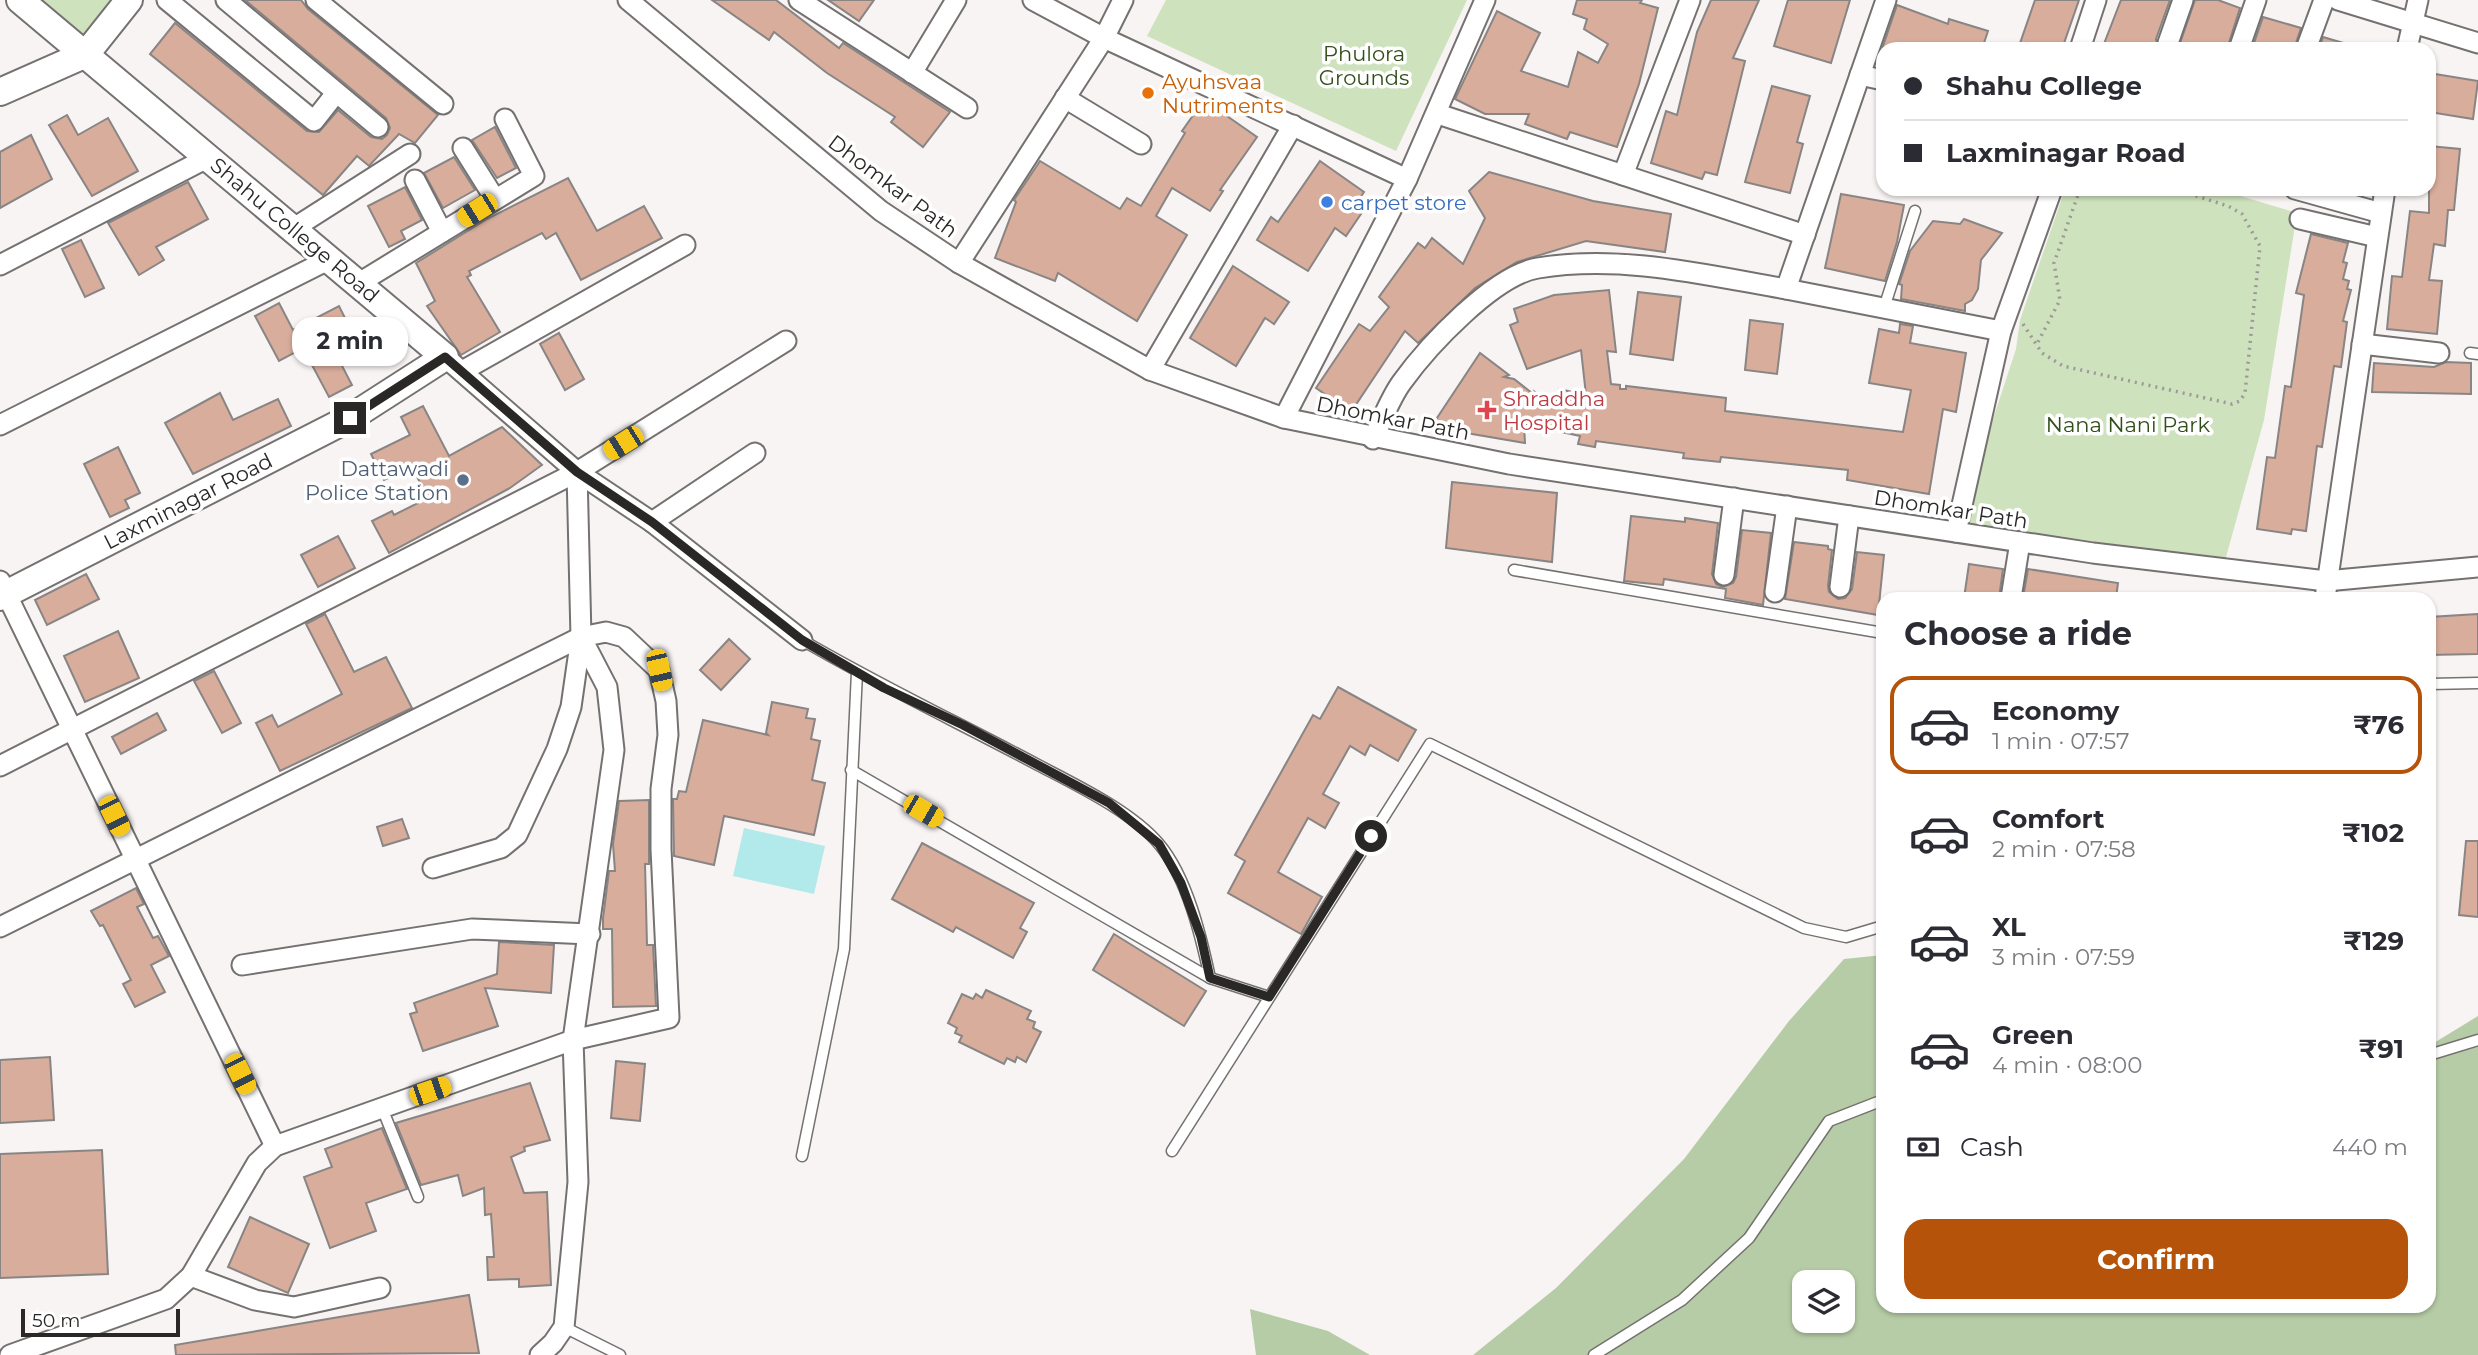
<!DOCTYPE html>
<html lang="en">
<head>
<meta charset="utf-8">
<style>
	:root { --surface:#fff; --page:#f7f7f7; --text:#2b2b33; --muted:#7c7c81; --line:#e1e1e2; --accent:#b45309 }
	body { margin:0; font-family:Montserrat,sans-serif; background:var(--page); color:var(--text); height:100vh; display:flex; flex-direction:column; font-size:26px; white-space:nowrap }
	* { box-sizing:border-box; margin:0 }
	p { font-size:23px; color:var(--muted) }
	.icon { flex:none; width:38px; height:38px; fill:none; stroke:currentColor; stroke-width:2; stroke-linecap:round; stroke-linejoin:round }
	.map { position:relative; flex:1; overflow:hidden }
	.side { position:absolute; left:1876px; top:592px; width:560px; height:721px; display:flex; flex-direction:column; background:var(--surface); border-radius:21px; box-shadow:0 2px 5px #0004 }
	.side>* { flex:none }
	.top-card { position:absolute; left:1876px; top:42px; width:560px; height:154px; border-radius:21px; box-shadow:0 2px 5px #0004; display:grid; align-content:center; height:154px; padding:0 28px; background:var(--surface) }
	.controls { position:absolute; left:1792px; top:1270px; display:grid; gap:14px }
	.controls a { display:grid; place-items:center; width:63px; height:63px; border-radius:14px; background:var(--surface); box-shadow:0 2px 5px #0004; font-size:35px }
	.scale { position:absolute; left:21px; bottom:18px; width:159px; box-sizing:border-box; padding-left:7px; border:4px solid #292827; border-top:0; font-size:19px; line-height:24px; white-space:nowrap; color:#292827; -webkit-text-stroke:5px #fff; paint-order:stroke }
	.end { position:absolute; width:32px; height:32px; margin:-16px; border:9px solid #292827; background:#fff; box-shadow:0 0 0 4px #fff }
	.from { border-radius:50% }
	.bubble { position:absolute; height:49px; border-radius:21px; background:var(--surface); box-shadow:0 2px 5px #0004; font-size:23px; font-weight:700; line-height:49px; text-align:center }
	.car { position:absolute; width:21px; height:42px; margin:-21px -10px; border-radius:9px; box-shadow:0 0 5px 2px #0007; background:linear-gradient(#f5c518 24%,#345 0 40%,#f5c518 0 76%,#345 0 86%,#f5c518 0) }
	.top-card b { display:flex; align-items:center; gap:24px; height:66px; font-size:26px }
	.top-card b+b { border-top:2px solid var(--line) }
	.top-card i { width:18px; height:18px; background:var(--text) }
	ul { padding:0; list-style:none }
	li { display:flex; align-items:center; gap:21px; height:98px; margin:0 14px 10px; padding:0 14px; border:4px solid transparent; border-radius:21px }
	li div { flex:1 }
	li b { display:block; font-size:26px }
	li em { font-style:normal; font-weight:700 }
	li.on { border-color:var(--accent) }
	li>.icon { width:63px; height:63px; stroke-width:1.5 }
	h2 { padding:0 28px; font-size:32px; line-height:84px }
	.pay { display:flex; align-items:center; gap:18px; height:77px; padding:0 28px; font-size:26px }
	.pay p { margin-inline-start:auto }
	.action { display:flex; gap:14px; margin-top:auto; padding:14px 28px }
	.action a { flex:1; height:80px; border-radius:21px; background:var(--accent); color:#fff; font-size:28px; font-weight:700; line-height:80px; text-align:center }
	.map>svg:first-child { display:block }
	.green { fill:#cde2bd }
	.forest { fill:#b6cca6; fill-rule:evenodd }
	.water { fill:#b2e9eb }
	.building { fill:#d8ad9b; stroke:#888584; stroke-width:2 }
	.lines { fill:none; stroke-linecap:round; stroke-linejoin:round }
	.lane-casing { stroke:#747170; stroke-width:13 }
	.street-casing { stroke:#747170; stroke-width:23 }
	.secondary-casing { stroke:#747170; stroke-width:30 }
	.path { stroke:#9c9998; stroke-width:3.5; stroke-dasharray:2 5; stroke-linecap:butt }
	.lane { stroke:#fff; stroke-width:10 }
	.street { stroke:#fff; stroke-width:19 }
	.secondary { stroke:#fff; stroke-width:26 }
	.route { stroke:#292827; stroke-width:9 }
	.food-dot { fill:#e8710a; stroke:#fff; stroke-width:2.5 }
	.shop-dot { fill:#3f7fe0; stroke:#fff; stroke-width:2.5 }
	.health-dot { fill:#e0444e; stroke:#fff; stroke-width:2.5 }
	.service-dot { fill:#5c6f8a; stroke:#fff; stroke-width:2.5 }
	.labels { text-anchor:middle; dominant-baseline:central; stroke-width:7; stroke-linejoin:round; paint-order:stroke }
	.park-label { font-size:21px; fill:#324e18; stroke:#fff }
	.food-label { font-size:21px; fill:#c56008; stroke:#fff; text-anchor:start }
	.street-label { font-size:21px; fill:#292827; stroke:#fff }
	.shop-label { font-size:21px; fill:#366cbe; stroke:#fff; text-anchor:start }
	.health-label { font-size:21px; fill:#be3a42; stroke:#fff; text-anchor:start }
	.service-label { font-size:21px; fill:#4e5e75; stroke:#fff; text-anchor:end }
</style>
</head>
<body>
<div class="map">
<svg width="2478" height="1355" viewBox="0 0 2478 1355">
	<rect width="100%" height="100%" fill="#f8f4f3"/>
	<!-- green -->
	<g class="green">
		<path d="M20,0H129L86,54Z"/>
		<path d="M1166,0H1467L1396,151L1147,36Z"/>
		<path d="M2065,189H2217L2297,213L2264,420L2223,568L1956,532L2016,349L2020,320Z"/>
	</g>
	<!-- forest -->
	<g class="forest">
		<path d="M1883,955V1306H2429V1046L2478,1016V1355H1473L1556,1288L1684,1159L1789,1021L1844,959ZM1804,1283H1843V1321H1804Z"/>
		<path d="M1250,1309L1328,1331L1370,1355H1256Z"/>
	</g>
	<!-- water -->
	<path class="water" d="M744,828L825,846L814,894L733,876Z"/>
	<!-- building -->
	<g class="building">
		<path d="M245,0H301L308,9L438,115L415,143L399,134L369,166L357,156L323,195L150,54L175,23L307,131L319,132L338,110L371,137L382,139L387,135L390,128L386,118Z"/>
		<path d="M712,0H776L839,48L843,43L950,112L923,147L891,122L895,117L827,73L774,32L769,40Z"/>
		<path d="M828,0H874L859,21Z"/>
		<path d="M1577,0H1642L1640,3L1658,8L1639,84L1617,147L1570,132L1567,139L1525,124L1529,114H1485L1455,99L1497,11L1540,33L1521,71L1568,87L1578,52L1598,63L1608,44L1584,29L1587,19L1573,14Z"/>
		<path d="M1711,0H1759L1733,58L1745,61L1717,175L1705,172L1702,179L1651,163L1666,111L1677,115L1697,32Z"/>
		<path d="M1788,0H1850L1831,63L1774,46Z"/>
		<path d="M2035,0H2079L2062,49H2018Z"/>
		<path d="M2121,0H2170L2156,39L2158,49H2102Z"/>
		<path d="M2195,0H2218L2240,8L2227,49H2178Z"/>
		<path d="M1897,5L1948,24L1949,19L1988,31L1982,49H1882Z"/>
		<path d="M2263,17L2301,28L2294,49H2252Z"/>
		<path d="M2323,37L2347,44V49H2319Z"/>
		<path d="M2429,73L2478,81L2473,119L2429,112Z"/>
		<path d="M1772,86L1810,96L1797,142L1803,144L1790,193L1745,182Z"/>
		<path d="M1204,100L1257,137L1220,190L1223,191L1210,211L1172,188L1156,216L1187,235L1137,321L1058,273L1055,281L995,258L1016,202L1014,200L1040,161L1120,209L1127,198L1141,206L1185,133L1182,131Z"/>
		<path d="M67,115L78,135L108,118L138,171L92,196L49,125Z"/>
		<path d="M495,127L516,168L497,178L472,140Z"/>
		<path d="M31,135L52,179L0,208V152Z"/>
		<path d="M2429,146L2460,149L2454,210H2448L2445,246L2434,244L2429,280L2442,281L2437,334L2387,329L2392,276L2402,277L2410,211L2429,213Z"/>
		<path d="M454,157L475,190L443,208L424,173Z"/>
		<path d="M1320,161L1364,192L1355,205L1363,211L1346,236L1335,228L1308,271L1257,240L1271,217L1278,222Z"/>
		<path d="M1489,172L1593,201L1671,214L1665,252L1586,241L1517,262L1475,288L1418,343L1405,331L1351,412L1316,388L1359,324L1370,331L1389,307L1379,297L1418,243L1425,248L1432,238L1463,264L1485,218L1469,191Z"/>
		<path d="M568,178L597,231L644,206L662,238L581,280L556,233L546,239L542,233L469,271L471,275L467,277L500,332L461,355L427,306L435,301L416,263L487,219Z"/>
		<path d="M188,182L208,219L156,247L164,260L139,275L108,223Z"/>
		<path d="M405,187L422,220L401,231L405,239L389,247L368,206Z"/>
		<path d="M1841,194L1904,205L1897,242L1885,281L1825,268Z"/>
		<path d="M1964,219L2002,233L1981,260L1978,289L1972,300L1965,304V311L1901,299L1902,285L1899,284L1910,251L1933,221L1960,224Z"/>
		<path d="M2311,234L2348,243L2343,262L2347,263L2343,279L2349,281L2347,289L2351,290L2343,321L2347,322L2341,367L2334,366L2322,447L2317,446L2306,531L2292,529L2291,534L2257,529L2267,457L2275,458L2285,386L2291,387L2304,295L2296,293Z"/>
		<path d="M81,240L104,288L85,297L62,249Z"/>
		<path d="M1233,266L1289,302L1274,324L1265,318L1236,366L1190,338Z"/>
		<path d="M1609,290L1616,352L1607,351L1611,384L1620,385V389H1626V386L1726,398L1725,411L1903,432L1911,390L1869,383L1879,329L1899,333L1900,324L1913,326L1910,343L1966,353L1956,412L1943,409L1929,494L1847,480L1848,470L1721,457L1720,462L1683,458L1684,453L1596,441L1595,447L1578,444L1580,436L1524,424L1525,443L1431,427L1480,353L1509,375L1504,377L1514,379L1537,397L1535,392L1555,406L1559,389L1586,395L1581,350L1527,369L1510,325L1518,322L1514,309L1554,295Z"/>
		<path d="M1638,292L1681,297L1673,360L1630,354Z"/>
		<path d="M279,303L293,330L339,306L348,324L326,335L352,385L329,397L303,348L279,361L255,316Z"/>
		<path d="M1750,320L1783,324L1777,374L1745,370Z"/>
		<path d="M559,333L584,379L565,390L540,344Z"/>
		<path d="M2446,362L2471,363V394L2372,392L2374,363L2434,367Z"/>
		<path d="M220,393L233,420L278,399L291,426L193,474L165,423Z"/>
		<path d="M423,406L449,456L502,427L542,465L510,488L389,553L372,521L392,511L394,515L428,498L412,467L384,480L371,454L410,435L401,417Z"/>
		<path d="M118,447L140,493L125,500L129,508L110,517L84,464Z"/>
		<path d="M1452,482L1557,493L1552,562L1446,548Z"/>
		<path d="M1631,516L1685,522V518L1718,523L1712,574L1716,584L1723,587L1733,583L1736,577L1742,530L1771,533L1763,605L1725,598L1726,589L1664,579L1663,585L1624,581Z"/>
		<path d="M338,536L355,568L318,587L301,555Z"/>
		<path d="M1794,542L1828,546V549L1832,550L1828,586L1829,592L1838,599L1845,598L1852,589L1857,552L1884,555L1878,615L1785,599Z"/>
		<path d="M1969,564L2003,569L1999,598H1964Z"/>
		<path d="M2028,569L2118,583L2116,598H2023Z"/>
		<path d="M86,574L99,599L47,625L35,600Z"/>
		<path d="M325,614L354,672L386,657L412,708L280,771L256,723L272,715L278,727L342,694L306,624Z"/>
		<path d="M2478,614V654L2429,655V617Z"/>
		<path d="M118,631L139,678L85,702L64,656Z"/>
		<path d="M729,639L750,659L721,690L700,670Z"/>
		<path d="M214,671L241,723L222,733L194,681Z"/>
		<path d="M1338,687L1416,730L1398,761L1370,745L1365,755L1350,746L1323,794L1339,803L1325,828L1308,818L1278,872L1322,897L1301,934L1228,893L1245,861L1235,855L1313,715L1320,719Z"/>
		<path d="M772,702L808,709L806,718L815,719L811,739L820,741L812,780L825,783L814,835L724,816L714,865L674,856L673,799H677L679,791L686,792L703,720L768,735L766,733Z"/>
		<path d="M157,713L166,730L121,754L112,737Z"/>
		<path d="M649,800V864H645L647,945H653L656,1006L613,1007L612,929H603V918L609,871H615L613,844L619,801Z"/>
		<path d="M402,819L409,838L383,846L377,827Z"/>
		<path d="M2466,841H2478V917L2459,915Z"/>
		<path d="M922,843L1034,903L1020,928L1027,932L1013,958L956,927L953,932L892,899Z"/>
		<path d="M136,888L144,904L137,907L153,938L158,936L169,956L151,965L165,992L135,1007L123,984L131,980L103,925L100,926L91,911Z"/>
		<path d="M1114,934L1206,991L1184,1026L1093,970Z"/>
		<path d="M499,942L554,945L551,993L485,988L498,1026L423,1051L410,1014L417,1012L414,1003L497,974Z"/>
		<path d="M986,990L1031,1011L1027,1019L1035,1022L1033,1028L1041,1032L1026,1062L1017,1057L1015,1062L1007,1058L1004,1064L959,1042L962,1036L955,1033L957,1028L948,1023L962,994L973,999L976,994L982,998Z"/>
		<path d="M50,1057L54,1120L0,1123V1060Z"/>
		<path d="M616,1061L645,1064L640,1121L611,1118Z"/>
		<path d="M530,1083L550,1140L524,1147L525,1151L511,1157L524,1193L547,1192L551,1285L519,1287V1279L488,1280L487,1257H494L491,1214L485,1215L484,1188L463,1196L458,1175L421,1185L396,1123Z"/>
		<path d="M382,1128L407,1189L366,1203L376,1231L330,1248L304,1177L332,1167L325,1149Z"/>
		<path d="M102,1150L108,1274L0,1278V1154Z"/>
		<path d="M250,1217L309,1244L288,1293L228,1267Z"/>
		<path d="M469,1295L479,1353L176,1355L175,1345Z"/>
	</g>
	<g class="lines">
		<!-- lane casing -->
		<g class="lane-casing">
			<g id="lane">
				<path d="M1884,308L1915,211"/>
				<path d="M2470,353L2478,354"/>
				<path d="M1514,570L1883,633"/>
				<path d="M802,640C879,685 959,723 1038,765C1076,785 1131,811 1159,844C1187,877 1201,936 1210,978"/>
				<path d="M2429,684L2478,683"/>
				<path d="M851,770L1210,978L1269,997"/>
				<path d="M2429,1055L2478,1040"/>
				<path d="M382,1108L418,1197"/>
				<path d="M1172,1151L1430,744L1804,928L1846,937L1883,926"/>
				<path d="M802,1156L844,949L857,672"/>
				<path d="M564,1327L620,1355"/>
				<path d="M1594,1355L1682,1300L1749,1238L1829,1121L1883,1100"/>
			</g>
		</g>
		<!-- street casing -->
		<g class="street-casing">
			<g id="street">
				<path d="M167,0L314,121L336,93"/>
				<path d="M226,0L378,127"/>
				<path d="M316,0L443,104"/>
				<path d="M628,0L881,211L959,263L1150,370L1284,418L1509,464L2093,553L2326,581L2478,567"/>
				<path d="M799,0L967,108"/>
				<path d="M1033,0L1104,38L1407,179"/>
				<path d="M2338,0L2478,43"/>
				<path d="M2168,43L2183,0"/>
				<path d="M2080,49L2096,0"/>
				<path d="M2239,49L2256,0"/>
				<path d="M2306,49L2324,0"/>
				<path d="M2407,49L2418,0"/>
				<path d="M912,73L956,0"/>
				<path d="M1860,75L1883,80"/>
				<path d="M1065,98L1141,144"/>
				<path d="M1438,114L1805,235"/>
				<path d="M463,148L495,199"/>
				<path d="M1623,175L1690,0"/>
				<path d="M415,180L442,232"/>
				<path d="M2295,189L2381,213"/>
				<path d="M2300,219L2377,237"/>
				<path d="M294,228L410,154"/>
				<path d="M959,263L1104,38L1123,0"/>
				<path d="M0,265L209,157"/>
				<path d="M359,283L534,176L505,119"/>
				<path d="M1786,289L2001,331"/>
				<path d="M2362,344L2439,353"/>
				<path d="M445,357L577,472L652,522L802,640"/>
				<path d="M464,370L685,245"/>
				<path d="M1150,370L1293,125"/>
				<path d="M1284,418L1407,179L1485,0"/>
				<path d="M0,425L330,259"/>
				<path d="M1373,439C1382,421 1390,398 1402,382C1428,346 1494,275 1538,268C1620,254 1706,275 1786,289L1886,0"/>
				<path d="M652,522L755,453"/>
				<path d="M1956,532L2001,331L2052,189"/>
				<path d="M1724,575L1734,498"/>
				<path d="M0,581L275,1146"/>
				<path d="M1840,587L1849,516"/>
				<path d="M1775,592L1787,506"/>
				<path d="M2011,598L2020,542"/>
				<path d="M2325,598L2385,189"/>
				<path d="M0,766L577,472L786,341"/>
				<path d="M433,868L501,848L517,835L557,749L571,707L581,637L577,472"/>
				<path d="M0,927L581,637L606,632L624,637L659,670L666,701L668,735L661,789V849L669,1018L573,1040L614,750L607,687L581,637"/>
				<path d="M242,965L472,929L590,934"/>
				<path d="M191,1276L255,1300L294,1307L380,1288"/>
				<path d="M10,1355L166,1299L191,1276L257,1163L275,1146L573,1040L578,1182L564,1327L553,1343L540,1355"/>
			</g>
		</g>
		<!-- secondary casing -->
		<g class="secondary-casing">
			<g id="secondary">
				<path d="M0,92L86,54L129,0"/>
				<path d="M0,597L350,418L445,357L20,0"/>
			</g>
		</g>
		<!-- path -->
		<g class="path">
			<path d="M2023,324L2042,353L2063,366L2232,404L2240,401L2245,393L2260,246L2242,214L2228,206L2174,189"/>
			<path d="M2038,342L2060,300L2054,263L2080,189"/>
		</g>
		<!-- lane -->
		<use href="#lane" class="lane"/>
		<!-- street -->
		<use href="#street" class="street"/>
		<!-- secondary -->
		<use href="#secondary" class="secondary"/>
	</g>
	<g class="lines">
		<!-- route -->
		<path class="route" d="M350,418L445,357L577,472L652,522L802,640L884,688L963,725L1109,803L1159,844L1181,883L1201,937L1210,978L1269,997L1371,836"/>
	</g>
	<!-- markers -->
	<circle class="food-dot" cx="1148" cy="93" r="7"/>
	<circle class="shop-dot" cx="1327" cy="202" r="7"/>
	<path class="health-dot" d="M1483.5 399.5h7v7h7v7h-7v7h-7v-7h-7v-7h7z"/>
	<circle class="service-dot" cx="463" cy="480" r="7"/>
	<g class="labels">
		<!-- park labels -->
		<g class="park-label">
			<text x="1364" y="53">Phulora<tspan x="1364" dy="24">Grounds</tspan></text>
			<text x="2128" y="424">Nana Nani Park</text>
		</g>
		<!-- food labels -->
		<g class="food-label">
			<text x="1162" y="81">Ayuhsvaa<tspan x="1162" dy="24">Nutriments</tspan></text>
		</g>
		<!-- street labels -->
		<g class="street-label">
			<text transform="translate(893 186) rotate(37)">Dhomkar Path</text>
			<text transform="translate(295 230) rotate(40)">Shahu College Road</text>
			<text transform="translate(1393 418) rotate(11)">Dhomkar Path</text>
			<text transform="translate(188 501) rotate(-27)">Laxminagar Road</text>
			<text transform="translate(1951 509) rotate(9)">Dhomkar Path</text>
		</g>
		<!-- shop labels -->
		<g class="shop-label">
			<text x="1341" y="202">carpet store</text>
		</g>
		<!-- health labels -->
		<g class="health-label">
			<text x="1503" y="398">Shraddha<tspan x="1503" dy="24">Hospital</tspan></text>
		</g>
		<!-- service labels -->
		<g class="service-label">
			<text x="449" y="468">Dattawadi<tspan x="449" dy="24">Police Station</tspan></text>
		</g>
	</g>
</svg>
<div class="controls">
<a><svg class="icon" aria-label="layers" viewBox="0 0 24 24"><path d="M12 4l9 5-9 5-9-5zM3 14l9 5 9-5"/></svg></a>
</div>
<div class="scale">50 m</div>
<i class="end from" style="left:1371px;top:836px"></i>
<i class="end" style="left:350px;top:418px"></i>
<div class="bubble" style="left:292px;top:317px;width:116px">2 min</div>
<i class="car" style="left:477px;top:210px;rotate:238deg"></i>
<i class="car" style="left:623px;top:443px;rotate:238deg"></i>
<i class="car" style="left:659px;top:670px;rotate:167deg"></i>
<i class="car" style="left:923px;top:811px;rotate:120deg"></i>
<i class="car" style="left:114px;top:816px;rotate:154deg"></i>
<i class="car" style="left:240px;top:1074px;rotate:154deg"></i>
<i class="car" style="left:430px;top:1091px;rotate:71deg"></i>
<div class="top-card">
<b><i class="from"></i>Shahu College</b>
<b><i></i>Laxminagar Road</b>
</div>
<section class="side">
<h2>Choose a ride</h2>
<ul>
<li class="on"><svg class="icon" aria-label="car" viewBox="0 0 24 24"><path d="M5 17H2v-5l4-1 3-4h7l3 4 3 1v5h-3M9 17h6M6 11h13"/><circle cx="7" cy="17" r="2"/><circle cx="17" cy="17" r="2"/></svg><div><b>Economy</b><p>1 min · 07:57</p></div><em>₹76</em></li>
<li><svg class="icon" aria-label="car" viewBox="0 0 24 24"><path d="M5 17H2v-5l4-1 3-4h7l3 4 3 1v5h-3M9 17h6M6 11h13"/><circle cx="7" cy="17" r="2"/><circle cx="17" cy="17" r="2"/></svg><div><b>Comfort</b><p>2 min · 07:58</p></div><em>₹102</em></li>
<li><svg class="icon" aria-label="car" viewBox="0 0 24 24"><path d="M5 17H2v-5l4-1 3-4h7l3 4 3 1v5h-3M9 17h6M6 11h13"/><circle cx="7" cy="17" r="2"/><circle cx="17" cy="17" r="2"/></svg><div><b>XL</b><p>3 min · 07:59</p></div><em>₹129</em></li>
<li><svg class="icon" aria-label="car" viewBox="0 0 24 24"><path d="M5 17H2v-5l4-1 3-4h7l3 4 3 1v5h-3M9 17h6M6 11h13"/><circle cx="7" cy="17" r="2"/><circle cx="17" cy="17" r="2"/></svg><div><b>Green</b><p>4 min · 08:00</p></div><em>₹91</em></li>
</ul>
<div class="pay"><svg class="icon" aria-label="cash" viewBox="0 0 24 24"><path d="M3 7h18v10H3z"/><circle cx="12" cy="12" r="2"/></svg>Cash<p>440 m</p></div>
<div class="action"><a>Confirm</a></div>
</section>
</div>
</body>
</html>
